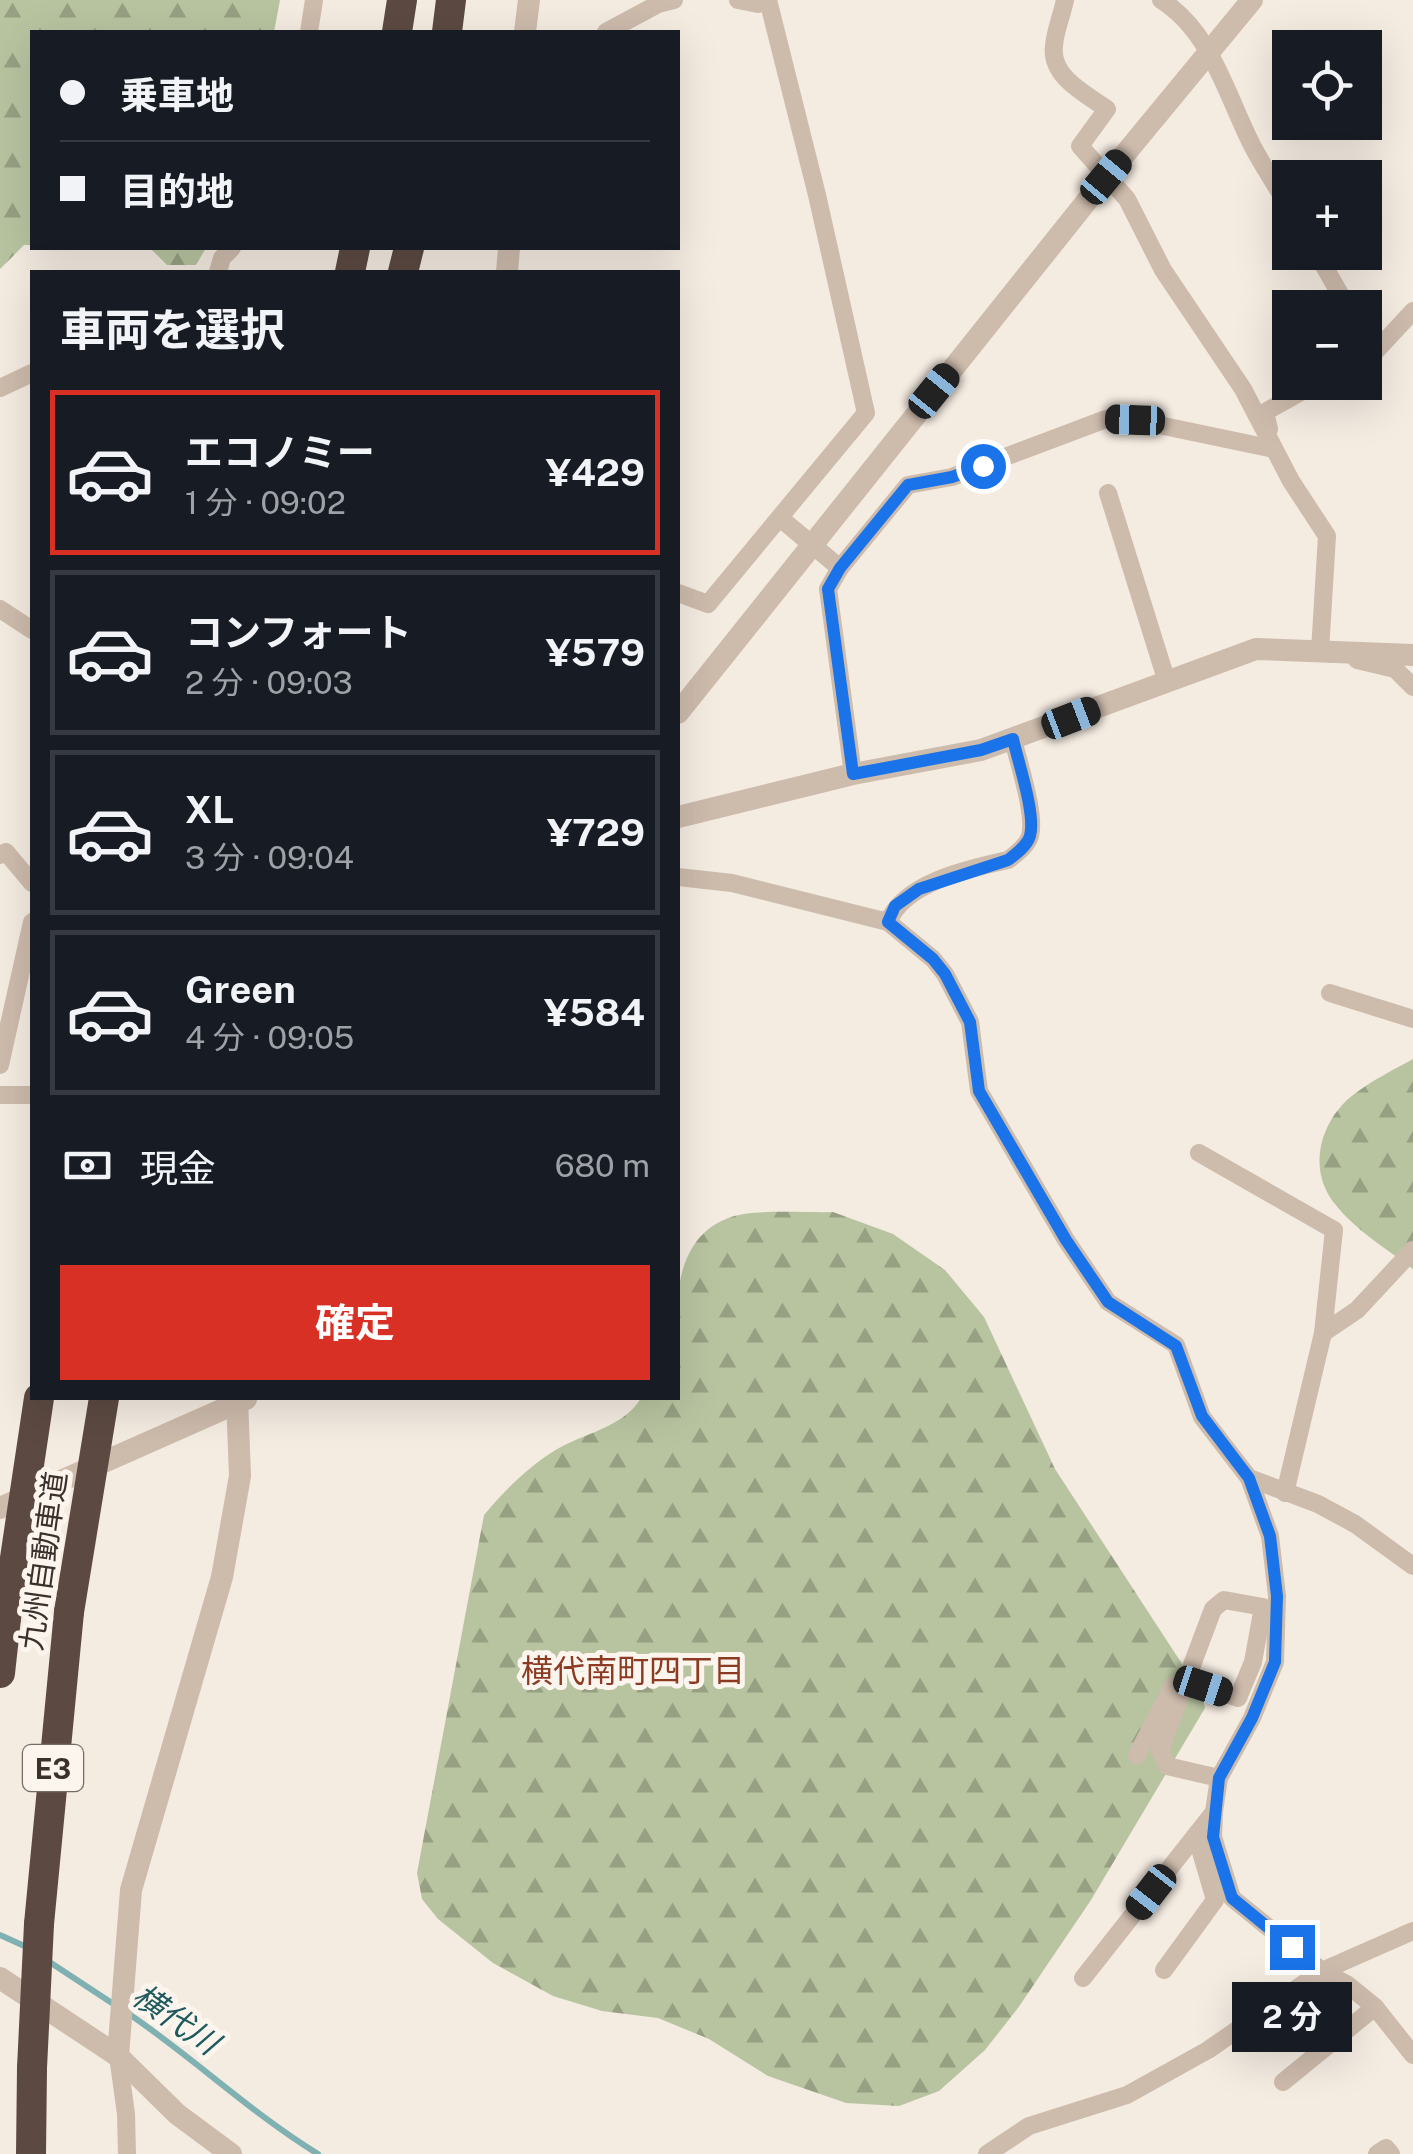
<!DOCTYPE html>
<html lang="ja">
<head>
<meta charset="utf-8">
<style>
	:root { --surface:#171b24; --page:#242831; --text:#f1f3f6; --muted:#9ea1a6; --line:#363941; --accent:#d93025 }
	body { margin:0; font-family:"Public Sans","Noto Sans JP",sans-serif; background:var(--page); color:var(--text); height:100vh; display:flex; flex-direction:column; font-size:38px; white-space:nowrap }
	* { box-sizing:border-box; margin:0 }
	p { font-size:32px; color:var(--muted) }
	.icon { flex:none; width:55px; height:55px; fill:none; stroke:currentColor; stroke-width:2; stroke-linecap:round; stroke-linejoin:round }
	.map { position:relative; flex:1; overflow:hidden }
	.sheet { position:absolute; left:30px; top:270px; width:650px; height:1130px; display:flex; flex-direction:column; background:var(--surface); border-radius:0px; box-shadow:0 10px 40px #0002 }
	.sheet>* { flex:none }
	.guide { position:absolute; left:30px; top:30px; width:650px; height:220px; border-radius:0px; box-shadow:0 10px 40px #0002; display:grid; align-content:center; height:220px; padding:0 30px; background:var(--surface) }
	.buttons { position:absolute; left:1272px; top:30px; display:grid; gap:20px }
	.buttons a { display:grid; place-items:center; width:110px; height:110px; border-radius:0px; background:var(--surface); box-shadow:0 10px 40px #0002; font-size:50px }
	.end { position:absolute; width:45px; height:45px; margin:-22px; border:12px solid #1a73e8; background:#fff; box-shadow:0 0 0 5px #fff }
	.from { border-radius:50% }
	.bubble { position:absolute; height:70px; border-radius:0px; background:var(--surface); box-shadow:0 10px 40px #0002; font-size:32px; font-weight:700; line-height:70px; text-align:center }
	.car { position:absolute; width:30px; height:60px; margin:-30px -15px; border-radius:12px; box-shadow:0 0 8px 2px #0007; background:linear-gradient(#222 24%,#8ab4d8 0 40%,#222 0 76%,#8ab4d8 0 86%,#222 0) }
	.guide b { display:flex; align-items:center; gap:35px; height:95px; font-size:38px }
	.guide b+b { border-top:2px solid var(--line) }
	.guide i { width:25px; height:25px; background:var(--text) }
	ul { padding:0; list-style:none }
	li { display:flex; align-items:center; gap:30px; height:165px; margin:0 20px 15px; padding:0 10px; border:5px solid var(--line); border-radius:0px }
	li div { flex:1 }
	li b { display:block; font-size:38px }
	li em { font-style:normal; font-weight:700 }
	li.active { border-color:var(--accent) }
	li>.icon { width:90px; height:90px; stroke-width:1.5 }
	h2 { padding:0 30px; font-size:45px; line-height:120px }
	.pay { display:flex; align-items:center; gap:25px; height:110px; padding:0 30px; font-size:38px }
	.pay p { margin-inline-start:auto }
	.action { display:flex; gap:20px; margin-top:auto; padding:20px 30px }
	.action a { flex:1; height:115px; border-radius:0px; background:var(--accent); color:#fff; font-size:40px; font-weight:700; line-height:115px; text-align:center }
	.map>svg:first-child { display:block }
	.forest { fill:url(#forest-firs) }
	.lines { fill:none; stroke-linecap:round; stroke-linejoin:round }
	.stream { stroke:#7fb0b2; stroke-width:6 }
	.minor { stroke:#cdbbac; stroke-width:18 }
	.tertiary { stroke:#cdbbac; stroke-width:22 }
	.motorway { stroke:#5c4a42; stroke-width:30 }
	.motorway-bridge { stroke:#5c4a42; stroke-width:30 }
	.route { stroke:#1a73e8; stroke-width:12 }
	.labels { text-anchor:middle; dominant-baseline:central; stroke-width:10; stroke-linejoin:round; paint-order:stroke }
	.shield { fill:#fbf5ee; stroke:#756b66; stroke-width:2.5 }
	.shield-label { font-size:28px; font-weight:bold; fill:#3b302b }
	.street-label { font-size:30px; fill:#3b302b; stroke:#fbf5ee }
	.neighbourhood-label { font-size:32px; fill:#8c3b22; stroke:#fbf5ee }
	.water-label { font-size:32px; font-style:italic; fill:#1f5a5e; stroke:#fbf5ee }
</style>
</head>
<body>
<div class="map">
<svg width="1413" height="2154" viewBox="0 0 1413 2154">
	<defs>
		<pattern id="forest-firs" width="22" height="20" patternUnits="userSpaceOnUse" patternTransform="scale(2.5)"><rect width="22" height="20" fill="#b8c4a0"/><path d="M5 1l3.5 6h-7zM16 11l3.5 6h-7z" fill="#97a083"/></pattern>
	</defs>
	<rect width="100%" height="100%" fill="#f4ebe1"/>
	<!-- forest -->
	<g class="forest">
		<path d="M0,0H280L274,32H32V245H24L0,269Z"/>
		<path d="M150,248H206L196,265H167Z"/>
		<path d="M1413,1059V1269C1387,1249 1355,1230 1335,1204C1307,1169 1320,1121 1353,1095C1371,1081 1393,1070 1413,1059Z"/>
		<path d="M833,1212L893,1234L945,1270L984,1317L1055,1469L1201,1693L1205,1708L1091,1900L1018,2008L985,2050L939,2091L899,2106L846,2103L768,2076L709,2039L658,2018L602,2011L553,1996L493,1963L438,1919L422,1899L417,1873L484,1515C504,1491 527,1468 554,1451C583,1433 623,1428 641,1398H678C678,1338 660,1241 731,1217C753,1209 807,1213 833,1212Z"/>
	</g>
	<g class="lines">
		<!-- stream -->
		<g class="stream">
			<path d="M0,1935L31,1949"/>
			<path d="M45,1959L118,2007"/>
			<path d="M129,2014C194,2058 251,2113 318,2154"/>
		</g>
		<!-- minor -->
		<g class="minor">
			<path d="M738,0L758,4L766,0"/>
			<path d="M1065,0C1062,15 1055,31 1054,46C1050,77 1086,94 1107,109L1080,146L1127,199L1163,270L1243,389L1291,481L1327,536L1320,651L1332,654"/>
			<path d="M1161,0C1213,33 1227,98 1254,149C1265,169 1278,189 1290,209"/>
			<path d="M309,32L314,0"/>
			<path d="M606,32L658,4L674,0"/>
			<path d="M1316,252L1348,308"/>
			<path d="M218,272L222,258L232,248"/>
			<path d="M1365,357L1375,352L1413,311"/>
			<path d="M0,388L32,373"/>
			<path d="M1269,429L1265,412L1319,382"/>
			<path d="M1108,493L1167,682"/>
			<path d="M780,518L840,568"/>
			<path d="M678,593L708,604L866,413L817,195L768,0"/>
			<path d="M0,609L32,630"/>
			<path d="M1357,660L1395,669L1413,687"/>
			<path d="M853,774L828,589L840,568L908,485L952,477L1106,419L1135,420L1274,449"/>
			<path d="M0,855L6,852L32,883"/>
			<path d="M678,877L732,883L888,922L933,959L945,974L970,1022L979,1091L1066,1240L1108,1302L1176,1345L1202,1417L1249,1478L1270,1536L1277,1596L1275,1662L1252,1718L1219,1778L1214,1812L1213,1837L1232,1898L1322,1971L1348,1985L1375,2007L1413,2055"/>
			<path d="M888,922C905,882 968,869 1008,860C1016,854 1027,846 1030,836C1036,814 1018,762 1013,739"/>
			<path d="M1330,993L1413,1019"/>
			<path d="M0,1065L32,922"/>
			<path d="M0,1095H32"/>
			<path d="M1199,1153L1334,1230L1323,1333"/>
			<path d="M1249,1478L1318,1504L1355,1524L1413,1566"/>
			<path d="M1285,1493L1323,1333L1357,1310L1413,1250"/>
			<path d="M1188,1675L1203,1686L1238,1698L1253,1662L1263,1607L1224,1600L1213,1609L1160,1750L1167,1766L1219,1778"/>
			<path d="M1137,1755L1173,1686H1178"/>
			<path d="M1164,1970L1215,1900L1196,1835"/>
			<path d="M1083,1978L1214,1812"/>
			<path d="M118,2056L126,2114L127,2154"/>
			<path d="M1283,2082L1375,2007"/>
			<path d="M987,2154L1029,2126L1127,2095L1208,2050L1322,1971L1413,1931"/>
			<path d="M1377,2154L1386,2148L1391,2154"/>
		</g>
		<!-- tertiary -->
		<g class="tertiary">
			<path d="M525,32L529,0"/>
			<path d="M507,272L509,248"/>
			<path d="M678,713L1106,177L1252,0"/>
			<path d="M678,817L853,774L981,750L1256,649L1413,655"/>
			<path d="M0,1508L246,1399"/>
			<path d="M0,1978L118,2056L177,2114L231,2154"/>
			<path d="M118,2056L131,1890L222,1577L240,1476L237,1398"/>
		</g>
		<!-- motorway -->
		<g class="motorway">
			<path d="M397,32L402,0"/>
			<path d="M447,32L451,0"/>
			<path d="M350,272L355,248"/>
			<path d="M403,272L409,248"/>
			<path d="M0,1673L6,1618"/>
			<path d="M39,1924L69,1612"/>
			<path d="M31,2154L32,2068"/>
		</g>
		<!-- motorway-bridge -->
		<g class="motorway-bridge">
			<path d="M69,1612L104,1398"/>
			<path d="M6,1618L39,1398"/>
			<path d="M32,2068L39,1924"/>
		</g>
	</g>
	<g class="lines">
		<!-- route -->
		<path class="route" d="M983,466L952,477L908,485L840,568L828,589L853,774L981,750L1013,739C1018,762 1036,814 1030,836C1027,846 1016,854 1008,860L919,889L895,906L888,922L933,959L945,974L970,1022L979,1091L1066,1240L1108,1302L1176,1346L1202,1416L1249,1478L1270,1536L1277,1596L1275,1662L1252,1718L1219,1778L1213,1837L1232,1898L1292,1947"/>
	</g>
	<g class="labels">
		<!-- shield labels -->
		<rect class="shield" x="23" y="1745" width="60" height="46" rx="8"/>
		<g class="shield-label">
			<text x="53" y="1768">E3</text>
		</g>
		<!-- street labels -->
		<g class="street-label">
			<text transform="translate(43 1561) rotate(-82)">九州自動車道</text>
		</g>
		<!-- neighbourhood labels -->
		<g class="neighbourhood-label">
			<text x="633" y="1670">横代南町四丁目</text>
		</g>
		<!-- water labels -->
		<g class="water-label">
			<text transform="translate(176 2019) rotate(35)">横代川</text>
		</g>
	</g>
</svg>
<div class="buttons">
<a><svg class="icon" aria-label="locate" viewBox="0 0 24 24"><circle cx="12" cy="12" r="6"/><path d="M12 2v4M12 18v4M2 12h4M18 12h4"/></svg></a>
<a>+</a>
<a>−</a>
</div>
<i class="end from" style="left:983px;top:466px"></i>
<i class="end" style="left:1292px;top:1947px"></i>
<div class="bubble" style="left:1232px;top:1982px;width:120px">2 分</div>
<i class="car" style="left:1106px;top:177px;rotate:40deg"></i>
<i class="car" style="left:934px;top:391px;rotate:39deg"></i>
<i class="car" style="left:1135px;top:420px;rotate:272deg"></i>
<i class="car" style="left:1071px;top:718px;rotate:69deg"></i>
<i class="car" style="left:1203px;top:1686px;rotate:108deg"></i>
<i class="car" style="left:1151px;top:1892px;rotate:218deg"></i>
<div class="guide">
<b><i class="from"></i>乗車地</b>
<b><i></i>目的地</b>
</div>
<section class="sheet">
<h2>車両を選択</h2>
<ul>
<li class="active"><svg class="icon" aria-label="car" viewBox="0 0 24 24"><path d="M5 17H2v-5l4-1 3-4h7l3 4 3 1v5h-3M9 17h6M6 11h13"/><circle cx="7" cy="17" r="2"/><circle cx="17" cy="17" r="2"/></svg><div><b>エコノミー</b><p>1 分 · 09:02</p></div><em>¥429</em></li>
<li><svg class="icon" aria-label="car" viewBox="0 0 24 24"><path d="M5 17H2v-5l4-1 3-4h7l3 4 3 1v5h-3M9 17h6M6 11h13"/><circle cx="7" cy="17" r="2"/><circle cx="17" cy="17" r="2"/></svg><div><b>コンフォート</b><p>2 分 · 09:03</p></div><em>¥579</em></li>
<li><svg class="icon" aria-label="car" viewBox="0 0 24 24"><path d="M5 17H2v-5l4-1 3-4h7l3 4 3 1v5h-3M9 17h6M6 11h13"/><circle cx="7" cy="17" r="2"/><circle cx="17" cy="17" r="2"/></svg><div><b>XL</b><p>3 分 · 09:04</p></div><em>¥729</em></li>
<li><svg class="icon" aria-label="car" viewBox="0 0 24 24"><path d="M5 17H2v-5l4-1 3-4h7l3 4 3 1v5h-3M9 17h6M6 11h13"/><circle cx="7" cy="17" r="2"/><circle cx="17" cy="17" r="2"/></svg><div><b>Green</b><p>4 分 · 09:05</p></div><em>¥584</em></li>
</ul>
<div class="pay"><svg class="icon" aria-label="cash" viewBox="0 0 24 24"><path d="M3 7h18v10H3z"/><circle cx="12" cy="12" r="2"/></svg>現金<p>680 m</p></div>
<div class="action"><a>確定</a></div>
</section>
</div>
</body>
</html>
